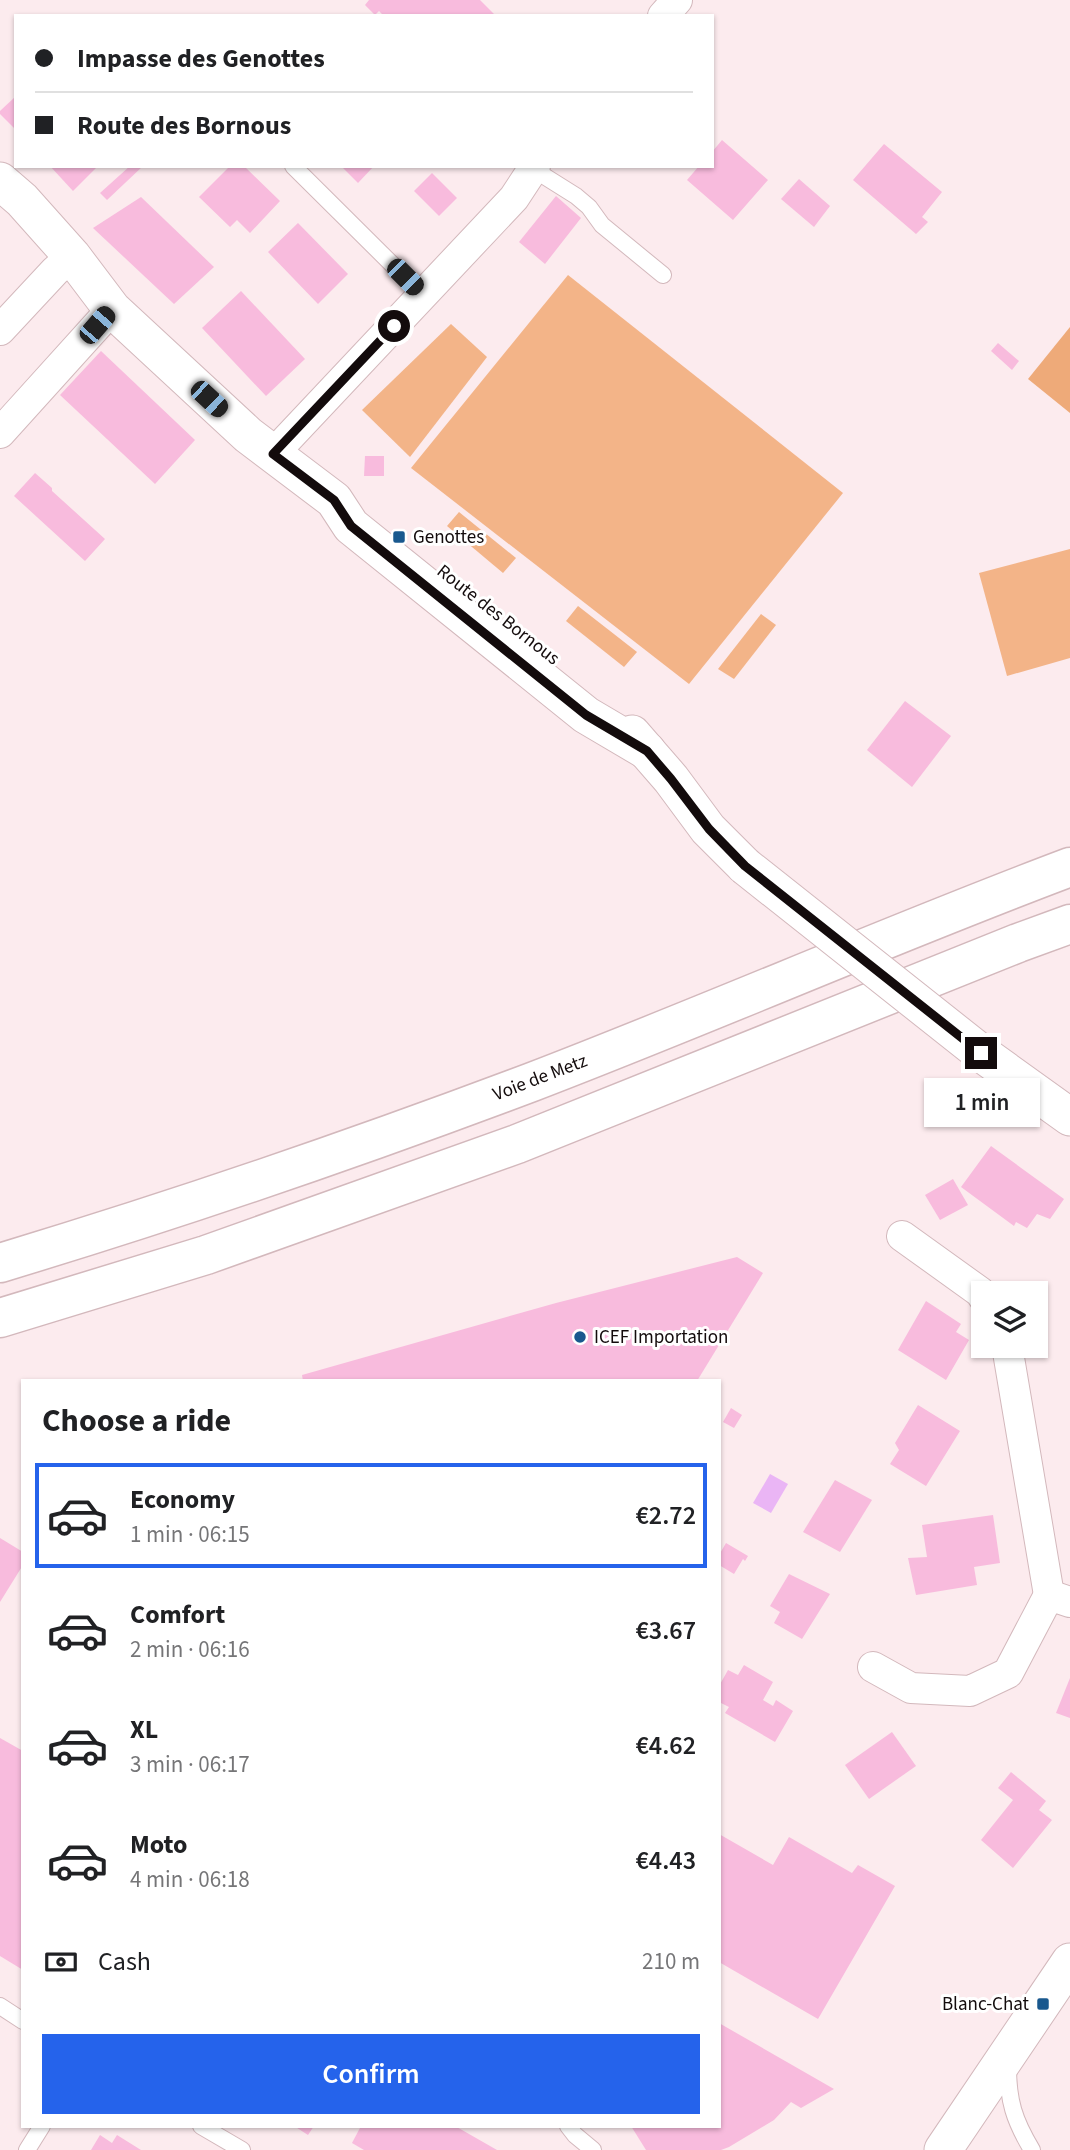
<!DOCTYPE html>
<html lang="en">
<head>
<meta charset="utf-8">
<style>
	:root { --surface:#fff; --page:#f6f6f6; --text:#202124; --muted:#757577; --line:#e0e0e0; --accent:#2563eb }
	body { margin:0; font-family:"Source Sans 3",sans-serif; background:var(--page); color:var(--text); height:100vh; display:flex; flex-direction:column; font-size:26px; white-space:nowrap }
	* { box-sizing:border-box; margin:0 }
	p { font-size:23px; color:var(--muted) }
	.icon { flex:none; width:38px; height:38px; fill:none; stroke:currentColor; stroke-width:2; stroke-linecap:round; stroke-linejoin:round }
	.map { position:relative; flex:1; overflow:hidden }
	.panel { position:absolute; left:21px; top:1379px; width:700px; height:749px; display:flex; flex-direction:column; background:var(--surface); border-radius:0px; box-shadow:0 2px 5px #0004 }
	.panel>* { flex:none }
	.guide { position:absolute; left:14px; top:14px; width:700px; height:154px; border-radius:0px; box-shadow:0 2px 5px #0004; display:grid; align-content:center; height:154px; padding:0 21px; background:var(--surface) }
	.controls { position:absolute; left:971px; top:1281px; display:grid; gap:14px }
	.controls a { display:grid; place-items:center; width:77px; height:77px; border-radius:0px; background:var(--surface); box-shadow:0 2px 5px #0004; font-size:35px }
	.end { position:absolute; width:32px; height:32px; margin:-16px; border:9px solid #130b0c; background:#fff; box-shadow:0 0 0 4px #fff }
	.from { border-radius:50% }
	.bubble { position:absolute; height:49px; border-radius:0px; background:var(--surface); box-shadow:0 2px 5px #0004; font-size:23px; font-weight:600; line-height:49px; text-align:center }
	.car { position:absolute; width:21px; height:42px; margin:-21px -10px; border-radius:9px; box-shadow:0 0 5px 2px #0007; background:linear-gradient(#222 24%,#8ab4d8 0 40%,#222 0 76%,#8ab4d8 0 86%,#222 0) }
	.guide b { display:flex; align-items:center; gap:24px; height:66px; font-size:26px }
	.guide b+b { border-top:2px solid var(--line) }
	.guide i { width:18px; height:18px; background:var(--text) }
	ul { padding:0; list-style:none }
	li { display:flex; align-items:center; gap:21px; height:105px; margin:0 14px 10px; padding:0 7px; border:4px solid transparent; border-radius:0px }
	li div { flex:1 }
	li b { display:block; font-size:26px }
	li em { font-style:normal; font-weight:600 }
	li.current { border-color:var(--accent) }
	li>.icon { width:63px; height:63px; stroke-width:1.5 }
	h2 { padding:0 21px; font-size:32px; line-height:84px }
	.pay { display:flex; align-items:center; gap:18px; height:77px; padding:0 21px; font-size:26px }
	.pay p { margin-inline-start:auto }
	.button { display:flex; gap:14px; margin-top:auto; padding:14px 21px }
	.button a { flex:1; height:80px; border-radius:0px; background:var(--accent); color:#fff; font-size:28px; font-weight:600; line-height:80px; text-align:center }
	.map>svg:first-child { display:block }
	.green { fill:#f3b488 }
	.forest { fill:#eeaa79 }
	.water { fill:#eab5f5 }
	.building { fill:#f8bbdd }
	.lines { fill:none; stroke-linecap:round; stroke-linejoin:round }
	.service-casing { stroke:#d3b8bc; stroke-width:18 }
	.minor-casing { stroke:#d3b8bc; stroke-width:32 }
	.tertiary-casing { stroke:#d3b8bc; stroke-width:39 }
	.trunk-casing { stroke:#d3b8bc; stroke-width:41 }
	.service { stroke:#fff; stroke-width:16 }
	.minor { stroke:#fff; stroke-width:30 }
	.tertiary { stroke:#fff; stroke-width:37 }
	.trunk { stroke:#fff; stroke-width:38 }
	.tertiary-bridge-casing { stroke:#d3b8bc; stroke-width:39; stroke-linecap:butt }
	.tertiary-bridge { stroke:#fff; stroke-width:37 }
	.route { stroke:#130b0c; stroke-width:9 }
	.poi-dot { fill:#19588e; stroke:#fff; stroke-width:2.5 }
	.labels { text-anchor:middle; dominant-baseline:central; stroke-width:6; stroke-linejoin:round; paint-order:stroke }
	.poi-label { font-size:19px; fill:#130b0c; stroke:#fff; text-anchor:start }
	.street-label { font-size:19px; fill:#130b0c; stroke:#fff }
</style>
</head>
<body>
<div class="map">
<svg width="1070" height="2150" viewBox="0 0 1070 2150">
	<rect width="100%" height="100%" fill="#fcebee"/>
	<!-- green -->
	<g class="green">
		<path d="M568,275L843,493L689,684L411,468Z"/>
		<path d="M451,324L487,357L410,457L362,410Z"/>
		<path d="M459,512L516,558L503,573L447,526Z"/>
		<path d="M1070,549V658L1007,676L979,573Z"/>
		<path d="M578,606L637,652L624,667L566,621Z"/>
		<path d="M761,614L776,625L734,679L718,669Z"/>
	</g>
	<!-- forest -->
	<path class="forest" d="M1070,327V413L1028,379Z"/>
	<!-- water -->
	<path class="water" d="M770,1474L788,1484L771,1513L753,1503Z"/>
	<!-- building -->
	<g class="building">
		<path d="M369,0H480L496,16H384L379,11L375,15L365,5Z"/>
		<path d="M16,96V130L0,114V111Z"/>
		<path d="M722,140L768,180L733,220L687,180L699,166H712V152Z"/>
		<path d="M884,144L942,192L922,217L928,222L916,234L853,180Z"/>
		<path d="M50,166H98L73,191Z"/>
		<path d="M130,166H143L107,200L100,193Z"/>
		<path d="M230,166H244L280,201L250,233L237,220L230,227L199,197Z"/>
		<path d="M341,166H374L358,183Z"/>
		<path d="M432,173L457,198L439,216L414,191Z"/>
		<path d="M799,179L830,206L814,227L781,199Z"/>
		<path d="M556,196L581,218L545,264L519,242Z"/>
		<path d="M141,197L214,267L174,304L93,228Z"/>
		<path d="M298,223L348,274L318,304L268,252Z"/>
		<path d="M241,291L305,359L266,396L202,328Z"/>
		<path d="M998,343L1019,361L1012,370L991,351Z"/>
		<path d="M101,351L195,440L155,484L60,395Z"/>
		<path d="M365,456H384V476H364Z"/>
		<path d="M35,473L52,488V491L105,539L85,561L14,496Z"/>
		<path d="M905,701L951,736L912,787L867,750Z"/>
		<path d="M991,1146L1064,1199L1050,1219L1037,1214L1027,1228L1016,1222L1014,1226L961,1187Z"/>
		<path d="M953,1179L968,1205L940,1220L925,1195Z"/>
		<path d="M737,1257L763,1273L697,1381H303L302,1375L556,1303Z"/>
		<path d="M926,1301L961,1324L956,1332L969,1340L946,1380L898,1350Z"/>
		<path d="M918,1405L960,1431L926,1486L890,1464L899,1450L895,1443Z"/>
		<path d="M731,1408L742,1415L734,1428L723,1422Z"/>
		<path d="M835,1480L872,1500L840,1552L803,1532Z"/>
		<path d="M993,1515L1000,1563L974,1567L977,1585L916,1595L908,1558L927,1557L922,1525Z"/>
		<path d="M0,1538L23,1552V1565L0,1602Z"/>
		<path d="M726,1543L748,1556L745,1561L743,1559L734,1574L719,1565V1555Z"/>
		<path d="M789,1574L830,1594L802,1639L774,1623L780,1612L770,1606Z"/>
		<path d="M744,1665L773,1682L763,1700L773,1706L776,1700L793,1711L775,1742L725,1713L729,1707L719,1702V1686L728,1670L738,1675Z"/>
		<path d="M1070,1678V1718L1056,1713Z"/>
		<path d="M892,1732L916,1766L869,1799L845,1765Z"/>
		<path d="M0,1738L23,1751V1970L0,1956Z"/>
		<path d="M1011,1772L1046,1801L1039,1810L1052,1820L1013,1868L981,1840L1013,1800L998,1788Z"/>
		<path d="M719,1834L773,1865L789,1837L852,1873L858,1865L895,1886L818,2019L719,1962Z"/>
		<path d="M719,2023L834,2089L801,2108L791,2102L774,2120L729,2147L721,2150H646L631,2126H719Z"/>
		<path d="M294,2126H314L308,2135Z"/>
		<path d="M361,2126H455L497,2150H364L352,2143Z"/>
		<path d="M100,2135L112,2143L117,2135L141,2150H91Z"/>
	</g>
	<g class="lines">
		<!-- service casing -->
		<g class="service-casing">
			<g id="service">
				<path d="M293,166L423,295"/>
				<path d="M533,169L576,196L589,207L602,225L663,275"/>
				<path d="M0,2006L23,2021"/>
				<path d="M1008,2066C1008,2101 1014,2120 1032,2150"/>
				<path d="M201,2126L242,2150"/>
				<path d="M568,2126L575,2135L593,2150"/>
				<path d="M27,2150L42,2126"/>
			</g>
		</g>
		<!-- minor casing -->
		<g class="minor-casing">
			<g id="minor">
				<path d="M663,16L677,0"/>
				<path d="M0,330L55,271L72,256"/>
				<path d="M0,433L112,309"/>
				<path d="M273,454L514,198L535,166"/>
				<path d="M902,1236L980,1292L984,1298"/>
				<path d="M1007,1346L1049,1595"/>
				<path d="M873,1667L911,1688L970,1691L1008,1673L1049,1595L1070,1602"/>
			</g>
		</g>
		<!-- tertiary casing -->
		<g class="tertiary-casing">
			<g id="tertiary">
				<path d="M0,181L22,200L72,256L112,309L248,435L334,500L351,526L586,715L647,751"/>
				<path d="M632,734L671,779L708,829L745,866"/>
				<path d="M981,1053L1070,1117"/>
				<path d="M943,2150L1070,1962"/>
			</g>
		</g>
		<!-- trunk casing -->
		<g class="trunk-casing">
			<g id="trunk">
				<path d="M0,1263C179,1209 357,1148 532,1082C712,1013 889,935 1070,867"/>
				<path d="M0,1318L206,1255L517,1144L1018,943L1070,924"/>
			</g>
		</g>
		<!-- service -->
		<use href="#service" class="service"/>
		<!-- minor -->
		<use href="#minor" class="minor"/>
		<!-- tertiary -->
		<use href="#tertiary" class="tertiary"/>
		<!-- trunk -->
		<use href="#trunk" class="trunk"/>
		<!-- tertiary-bridge casing -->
		<g class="tertiary-bridge-casing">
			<path id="tertiary-bridge" d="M745,866L981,1053"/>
		</g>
		<!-- tertiary-bridge -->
		<use href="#tertiary-bridge" class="tertiary-bridge"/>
	</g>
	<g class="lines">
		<!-- route -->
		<path class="route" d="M394,326L273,454L334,500L351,526L586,715L647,751L671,779L709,829L745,866L981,1053"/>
	</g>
	<!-- markers -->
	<g class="poi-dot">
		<rect x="392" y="530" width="14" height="14" rx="3.5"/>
		<circle cx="580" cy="1337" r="7"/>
		<rect x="1036" y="1997" width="14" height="14" rx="3.5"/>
	</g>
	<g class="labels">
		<!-- poi labels -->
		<g class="poi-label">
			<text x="413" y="537">Genottes</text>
			<text x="594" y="1337">ICEF Importation</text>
			<text x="1029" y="2004" text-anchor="end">Blanc-Chat</text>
		</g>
		<!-- street labels -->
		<g class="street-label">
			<text transform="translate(498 615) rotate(38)">Route des Bornous</text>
			<text transform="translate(540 1078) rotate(-21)">Voie de Metz</text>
		</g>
	</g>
</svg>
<div class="controls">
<a><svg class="icon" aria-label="layers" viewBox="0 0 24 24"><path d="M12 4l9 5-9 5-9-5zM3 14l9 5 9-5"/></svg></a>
</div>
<i class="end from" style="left:394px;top:326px"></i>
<i class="end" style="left:981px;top:1053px"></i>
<div class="bubble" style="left:924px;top:1078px;width:116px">1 min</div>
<i class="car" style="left:405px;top:277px;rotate:135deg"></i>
<i class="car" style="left:97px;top:325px;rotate:41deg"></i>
<i class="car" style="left:209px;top:399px;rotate:133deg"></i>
<div class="guide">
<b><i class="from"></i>Impasse des Genottes</b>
<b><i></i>Route des Bornous</b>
</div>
<section class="panel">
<h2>Choose a ride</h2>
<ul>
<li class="current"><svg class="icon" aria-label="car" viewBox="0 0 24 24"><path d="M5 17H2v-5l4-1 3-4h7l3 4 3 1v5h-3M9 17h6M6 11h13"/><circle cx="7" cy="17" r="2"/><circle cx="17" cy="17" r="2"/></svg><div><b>Economy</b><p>1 min · 06:15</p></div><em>€2.72</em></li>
<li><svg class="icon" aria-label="car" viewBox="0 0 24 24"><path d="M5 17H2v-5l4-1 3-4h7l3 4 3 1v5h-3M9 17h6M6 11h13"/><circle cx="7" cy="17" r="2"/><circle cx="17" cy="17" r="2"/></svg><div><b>Comfort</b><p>2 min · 06:16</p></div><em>€3.67</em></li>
<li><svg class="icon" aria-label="car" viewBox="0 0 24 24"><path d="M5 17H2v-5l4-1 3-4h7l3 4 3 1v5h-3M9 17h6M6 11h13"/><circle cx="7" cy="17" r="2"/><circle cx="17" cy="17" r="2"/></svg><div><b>XL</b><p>3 min · 06:17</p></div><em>€4.62</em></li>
<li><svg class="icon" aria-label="car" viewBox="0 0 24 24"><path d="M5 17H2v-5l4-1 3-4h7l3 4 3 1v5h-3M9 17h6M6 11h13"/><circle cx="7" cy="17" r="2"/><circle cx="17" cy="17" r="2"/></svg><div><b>Moto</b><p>4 min · 06:18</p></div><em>€4.43</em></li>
</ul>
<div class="pay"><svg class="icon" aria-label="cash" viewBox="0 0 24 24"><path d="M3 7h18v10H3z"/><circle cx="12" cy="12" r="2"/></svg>Cash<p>210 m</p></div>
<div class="button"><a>Confirm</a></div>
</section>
</div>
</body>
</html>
